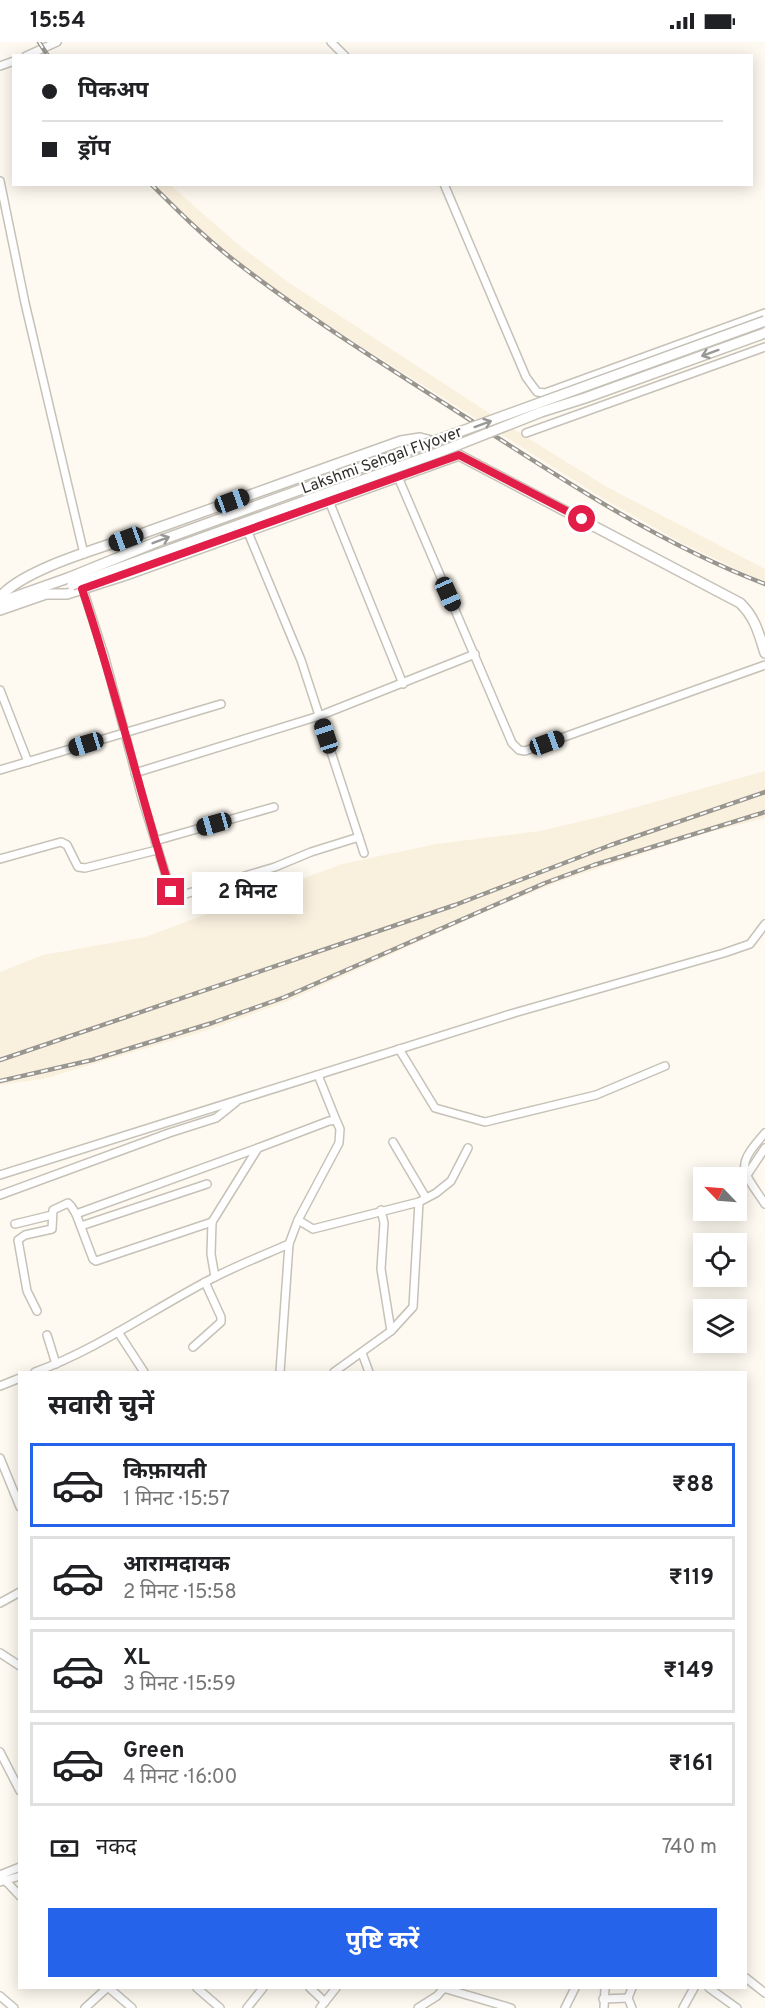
<!DOCTYPE html>
<html lang="hi">
<head>
<meta charset="utf-8">
<style>
	:root { --surface:#fff; --page:#f2f2f2; --text:#202124; --muted:#757577; --line:#e0e0e0; --accent:#2563eb }
	body { margin:0; font-family:Overpass,"Noto Sans Devanagari",sans-serif; background:var(--page); color:var(--text); height:100vh; display:flex; flex-direction:column; font-size:22px; white-space:nowrap }
	* { box-sizing:border-box; margin:0 }
	p { font-size:20px; color:var(--muted) }
	.icon { flex:none; width:33px; height:33px; fill:none; stroke:currentColor; stroke-width:2; stroke-linecap:round; stroke-linejoin:round }
	.map { position:relative; flex:1; overflow:hidden }
	.details { position:absolute; left:18px; top:1329px; width:729px; height:618px; display:flex; flex-direction:column; background:var(--surface); border-radius:0px; box-shadow:0 3px 15px #0003 }
	.details>* { flex:none }
	.hud { position:absolute; left:12px; top:12px; width:741px; height:132px; border-radius:0px; box-shadow:0 3px 15px #0003; display:grid; align-content:center; height:132px; padding:0 30px; background:var(--surface) }
	.needle { width:39px; rotate:295deg }
	.buttons { position:absolute; left:693px; top:1125px; display:grid; gap:12px }
	.buttons a { display:grid; place-items:center; width:54px; height:54px; border-radius:0px; background:var(--surface); box-shadow:0 3px 15px #0003; font-size:30px }
	.end { position:absolute; width:27px; height:27px; margin:-14px; border:8px solid #e11d48; background:#fff; box-shadow:0 0 0 3px #fff }
	.from { border-radius:50% }
	.bubble { position:absolute; height:42px; border-radius:0px; background:var(--surface); box-shadow:0 3px 15px #0003; font-size:20px; font-weight:700; line-height:42px; text-align:center }
	.car { position:absolute; width:18px; height:36px; margin:-18px -9px; border-radius:8px; box-shadow:0 0 4px 2px #0007; background:linear-gradient(#222 24%,#8ab4d8 0 40%,#222 0 76%,#8ab4d8 0 86%,#222 0) }
	.hud b { display:flex; align-items:center; gap:21px; height:57px; font-size:22px }
	.hud b+b { border-top:2px solid var(--line) }
	.hud i { width:15px; height:15px; background:var(--text) }
	ul { padding:0; list-style:none }
	li { display:flex; align-items:center; gap:18px; height:84px; margin:0 12px 9px; padding:0 18px; border:3px solid var(--line); border-radius:0px }
	li div { flex:1 }
	li b { display:block; font-size:22px }
	li em { font-style:normal; font-weight:700 }
	li.selected { border-color:var(--accent) }
	li>.icon { width:54px; height:54px; stroke-width:1.5 }
	h2 { padding:0 30px; font-size:27px; line-height:72px }
	.pay { display:flex; align-items:center; gap:15px; height:66px; padding:0 30px; font-size:22px }
	.pay p { margin-inline-start:auto }
	.primary-button { display:flex; gap:12px; margin-top:auto; padding:12px 30px }
	.primary-button a { flex:1; height:69px; border-radius:0px; background:var(--accent); color:#fff; font-size:24px; font-weight:700; line-height:69px; text-align:center }
	.status { display:flex; justify-content:space-between; align-items:center; height:42px; padding:0 30px; background:var(--surface); direction:ltr }
	.status svg { height:16px; fill:currentColor }
	.map>svg:first-child { display:block }
	.built { fill:#faf0de }
	.lines { fill:none; stroke-linecap:round; stroke-linejoin:round }
	.street-casing { stroke:#c7c2b8; stroke-width:10 }
	.secondary-casing { stroke:#c7c2b8; stroke-width:12 }
	.street { stroke:#fff; stroke-width:7 }
	.secondary { stroke:#fff; stroke-width:9 }
	.rail-casing { stroke:#99968f; stroke-width:4.5 }
	.rail { stroke:#fff; stroke-width:2; stroke-dasharray:7; stroke-linecap:butt }
	.secondary-bridge-casing { stroke:#c7c2b8; stroke-width:12; stroke-linecap:butt }
	.secondary-bridge { stroke:#fff; stroke-width:9 }
	.oneway { stroke:#989896 }
	.route { stroke:#e11d48; stroke-width:8 }
	.labels { text-anchor:middle; dominant-baseline:central; stroke-width:4.5; stroke-linejoin:round; paint-order:stroke }
	.street-label { font-size:16px; fill:#32302c; stroke:#fff }
</style>
</head>
<body>
<div class="status"><b>15:54</b><svg viewBox="0 0 49 12"><path d="M0 12V9h3v3zM5 12V6h3v6zM10 12V3h3v9zM15 12V0h3v12zM26 1h20v11H26zM47 4h2v5h-2z"/></svg></div>
<div class="map">
<svg width="765" height="1966" viewBox="0 0 765 1966">
	<rect width="100%" height="100%" fill="#fefaf1"/>
	<!-- built -->
	<g class="built">
		<path d="M151,143H170L239,203L288,240L526,395L607,445L765,527V541L678,499L602,456L308,271L232,217L203,193Z"/>
		<path d="M765,729V776L703,792L563,838L496,865L286,960L208,988L43,1037L0,1043V930L43,913L145,895L342,822L436,802L540,789L608,773Z"/>
	</g>
	<g class="lines">
		<!-- street casing -->
		<g class="street-casing">
			<g id="street">
				<path d="M331,0L345,14"/>
				<path d="M26,14L57,0"/>
				<path d="M0,24L14,19"/>
				<path d="M0,139L25,261L84,512"/>
				<path d="M444,142L526,335L537,350L545,351L765,271"/>
				<path d="M526,391L765,305"/>
				<path d="M398,435L512,701L519,708L525,709L765,623"/>
				<path d="M329,459L403,642"/>
				<path d="M247,488L301,618L364,811"/>
				<path d="M83,547L105,616L142,756L172,853L179,854L275,825L311,810L359,795"/>
				<path d="M0,648L28,720"/>
				<path d="M0,728L221,662"/>
				<path d="M135,731L319,674L475,612"/>
				<path d="M155,799L274,765"/>
				<path d="M0,817L61,800L67,803L78,825L85,826L157,808"/>
				<path d="M399,1007L435,1066L485,1080L596,1053L665,1024"/>
				<path d="M318,1033L336,1078"/>
				<path d="M765,1091C735,1125 741,1126 765,1162"/>
				<path d="M393,1100L426,1156"/>
				<path d="M0,1133L514,971L724,911L750,902L765,882"/>
				<path d="M747,1133L765,1106"/>
				<path d="M0,1153L169,1091L216,1076L236,1060"/>
				<path d="M381,1168L384,1181L381,1227L391,1289"/>
				<path d="M76,1172L93,1217L96,1219L212,1180"/>
				<path d="M298,1178L313,1187L419,1160L436,1151L451,1139L468,1106"/>
				<path d="M15,1182L52,1173"/>
				<path d="M81,1184L207,1142"/>
				<path d="M215,1235L211,1212L212,1180L258,1106L329,1079L336,1078L340,1087L339,1101L298,1178L289,1202L280,1330"/>
				<path d="M37,1269L27,1249L18,1198L25,1193L52,1187L53,1168L68,1161L71,1164L76,1172L258,1106"/>
				<path d="M118,1290L144,1330"/>
				<path d="M47,1293L56,1322"/>
				<path d="M193,1305L221,1280V1275L205,1240"/>
				<path d="M362,1311L369,1330"/>
				<path d="M35,1330C98,1307 153,1267 213,1236C238,1223 264,1213 289,1202"/>
				<path d="M334,1330L391,1289L413,1265L419,1160"/>
				<path d="M0,1344L20,1336"/>
				<path d="M0,1416L20,1465"/>
				<path d="M0,1561L20,1550"/>
				<path d="M0,1611L20,1624"/>
				<path d="M0,1710L20,1749"/>
				<path d="M0,1833L20,1854"/>
				<path d="M0,1833L20,1825"/>
				<path d="M0,1840L20,1834"/>
				<path d="M746,1936L765,1951"/>
				<path d="M109,1946L132,1966"/>
				<path d="M197,1946L220,1966"/>
				<path d="M310,1946L325,1960"/>
				<path d="M443,1946L511,1966"/>
				<path d="M709,1946L737,1966"/>
				<path d="M0,1954L14,1966"/>
				<path d="M603,1957L628,1956"/>
				<path d="M85,1966L107,1946"/>
				<path d="M247,1966L263,1946"/>
				<path d="M320,1966L336,1946"/>
				<path d="M418,1966L437,1954L444,1946"/>
				<path d="M565,1966L575,1946"/>
				<path d="M604,1966L605,1946"/>
				<path d="M632,1966L628,1956L632,1946"/>
				<path d="M683,1966L694,1946"/>
			</g>
		</g>
		<!-- secondary casing -->
		<g class="secondary-casing">
			<g id="secondary">
				<path d="M0,555C25,526 104,505 141,492C228,461 314,430 401,399L420,396L432,399L740,561C755,575 759,592 765,611"/>
				<path d="M0,560L68,536"/>
				<path d="M0,568L46,552H67L126,533L459,413"/>
			</g>
		</g>
		<!-- street -->
		<use href="#street" class="street"/>
		<!-- secondary -->
		<use href="#secondary" class="secondary"/>
		<!-- rail casing -->
		<g class="rail-casing">
			<g id="rail">
				<path d="M39,0L48,14"/>
				<path d="M151,142C177,168 202,193 231,216C305,274 385,323 464,374C560,436 658,501 765,542"/>
				<path d="M0,1018L455,863L611,803L765,750"/>
				<path d="M0,1039L92,1018L212,981L285,955L545,841L594,823L765,770"/>
			</g>
		</g>
		<!-- rail -->
		<use href="#rail" class="rail"/>
		<!-- secondary-bridge casing -->
		<g class="secondary-bridge-casing">
			<g id="secondary-bridge">
				<path d="M68,536L159,499L765,279"/>
				<path d="M72,543L440,410L541,370L585,356L765,291"/>
			</g>
		</g>
		<!-- secondary-bridge -->
		<use href="#secondary-bridge" class="secondary-bridge"/>
	</g>
	<!-- one-way arrows -->
	<defs><path id="oneway-shaft" d="M-6 0H5M1.5-3L5.5 0L1.5 3" fill="none" stroke-width="1.6" stroke-linecap="round" stroke-linejoin="round" transform="scale(1.5)"/></defs>
	<g class="oneway">
		<use href="#oneway-shaft" transform="translate(710 311) rotate(160)"/>
		<use href="#oneway-shaft" transform="translate(483 382) rotate(-20)"/>
		<use href="#oneway-shaft" transform="translate(161 498) rotate(-21)"/>
	</g>
	<g class="lines">
		<!-- route -->
		<path class="route" d="M171,850C139,750 116,647 82,547L459,413L582,477"/>
	</g>
	<g class="labels">
		<!-- street labels -->
		<g class="street-label">
			<text transform="translate(382 419) rotate(-20)">Lakshmi Sehgal Flyover</text>
		</g>
	</g>
</svg>
<div class="buttons">
<a><svg class="needle" viewBox="-14 -14 28 28"><path d="M0-13l5 13h-10z" fill="#e53935"/><path d="M0 13l5-13h-10z" fill="#757577"/></svg></a>
<a><svg class="icon" aria-label="locate" viewBox="0 0 24 24"><circle cx="12" cy="12" r="6"/><path d="M12 2v4M12 18v4M2 12h4M18 12h4"/></svg></a>
<a><svg class="icon" aria-label="layers" viewBox="0 0 24 24"><path d="M12 4l9 5-9 5-9-5zM3 14l9 5 9-5"/></svg></a>
</div>
<i class="end from" style="left:582px;top:477px"></i>
<i class="end" style="left:171px;top:850px"></i>
<div class="bubble" style="left:192px;top:830px;width:111px">2 मिनट</div>
<i class="car" style="left:232px;top:459px;rotate:70deg"></i>
<i class="car" style="left:126px;top:497px;rotate:250deg"></i>
<i class="car" style="left:448px;top:552px;rotate:156deg"></i>
<i class="car" style="left:326px;top:694px;rotate:342deg"></i>
<i class="car" style="left:547px;top:701px;rotate:70deg"></i>
<i class="car" style="left:86px;top:702px;rotate:253deg"></i>
<i class="car" style="left:214px;top:782px;rotate:254deg"></i>
<div class="hud">
<b><i class="from"></i>पिकअप</b>
<b><i></i>ड्रॉप</b>
</div>
<section class="details">
<h2>सवारी चुनें</h2>
<ul>
<li class="selected"><svg class="icon" aria-label="car" viewBox="0 0 24 24"><path d="M5 17H2v-5l4-1 3-4h7l3 4 3 1v5h-3M9 17h6M6 11h13"/><circle cx="7" cy="17" r="2"/><circle cx="17" cy="17" r="2"/></svg><div><b>किफ़ायती</b><p>1 मिनट · 15:57</p></div><em>₹88</em></li>
<li><svg class="icon" aria-label="car" viewBox="0 0 24 24"><path d="M5 17H2v-5l4-1 3-4h7l3 4 3 1v5h-3M9 17h6M6 11h13"/><circle cx="7" cy="17" r="2"/><circle cx="17" cy="17" r="2"/></svg><div><b>आरामदायक</b><p>2 मिनट · 15:58</p></div><em>₹119</em></li>
<li><svg class="icon" aria-label="car" viewBox="0 0 24 24"><path d="M5 17H2v-5l4-1 3-4h7l3 4 3 1v5h-3M9 17h6M6 11h13"/><circle cx="7" cy="17" r="2"/><circle cx="17" cy="17" r="2"/></svg><div><b>XL</b><p>3 मिनट · 15:59</p></div><em>₹149</em></li>
<li><svg class="icon" aria-label="car" viewBox="0 0 24 24"><path d="M5 17H2v-5l4-1 3-4h7l3 4 3 1v5h-3M9 17h6M6 11h13"/><circle cx="7" cy="17" r="2"/><circle cx="17" cy="17" r="2"/></svg><div><b>Green</b><p>4 मिनट · 16:00</p></div><em>₹161</em></li>
</ul>
<div class="pay"><svg class="icon" aria-label="cash" viewBox="0 0 24 24"><path d="M3 7h18v10H3z"/><circle cx="12" cy="12" r="2"/></svg>नकद<p>740 m</p></div>
<div class="primary-button"><a>पुष्टि करें</a></div>
</section>
</div>
</body>
</html>
